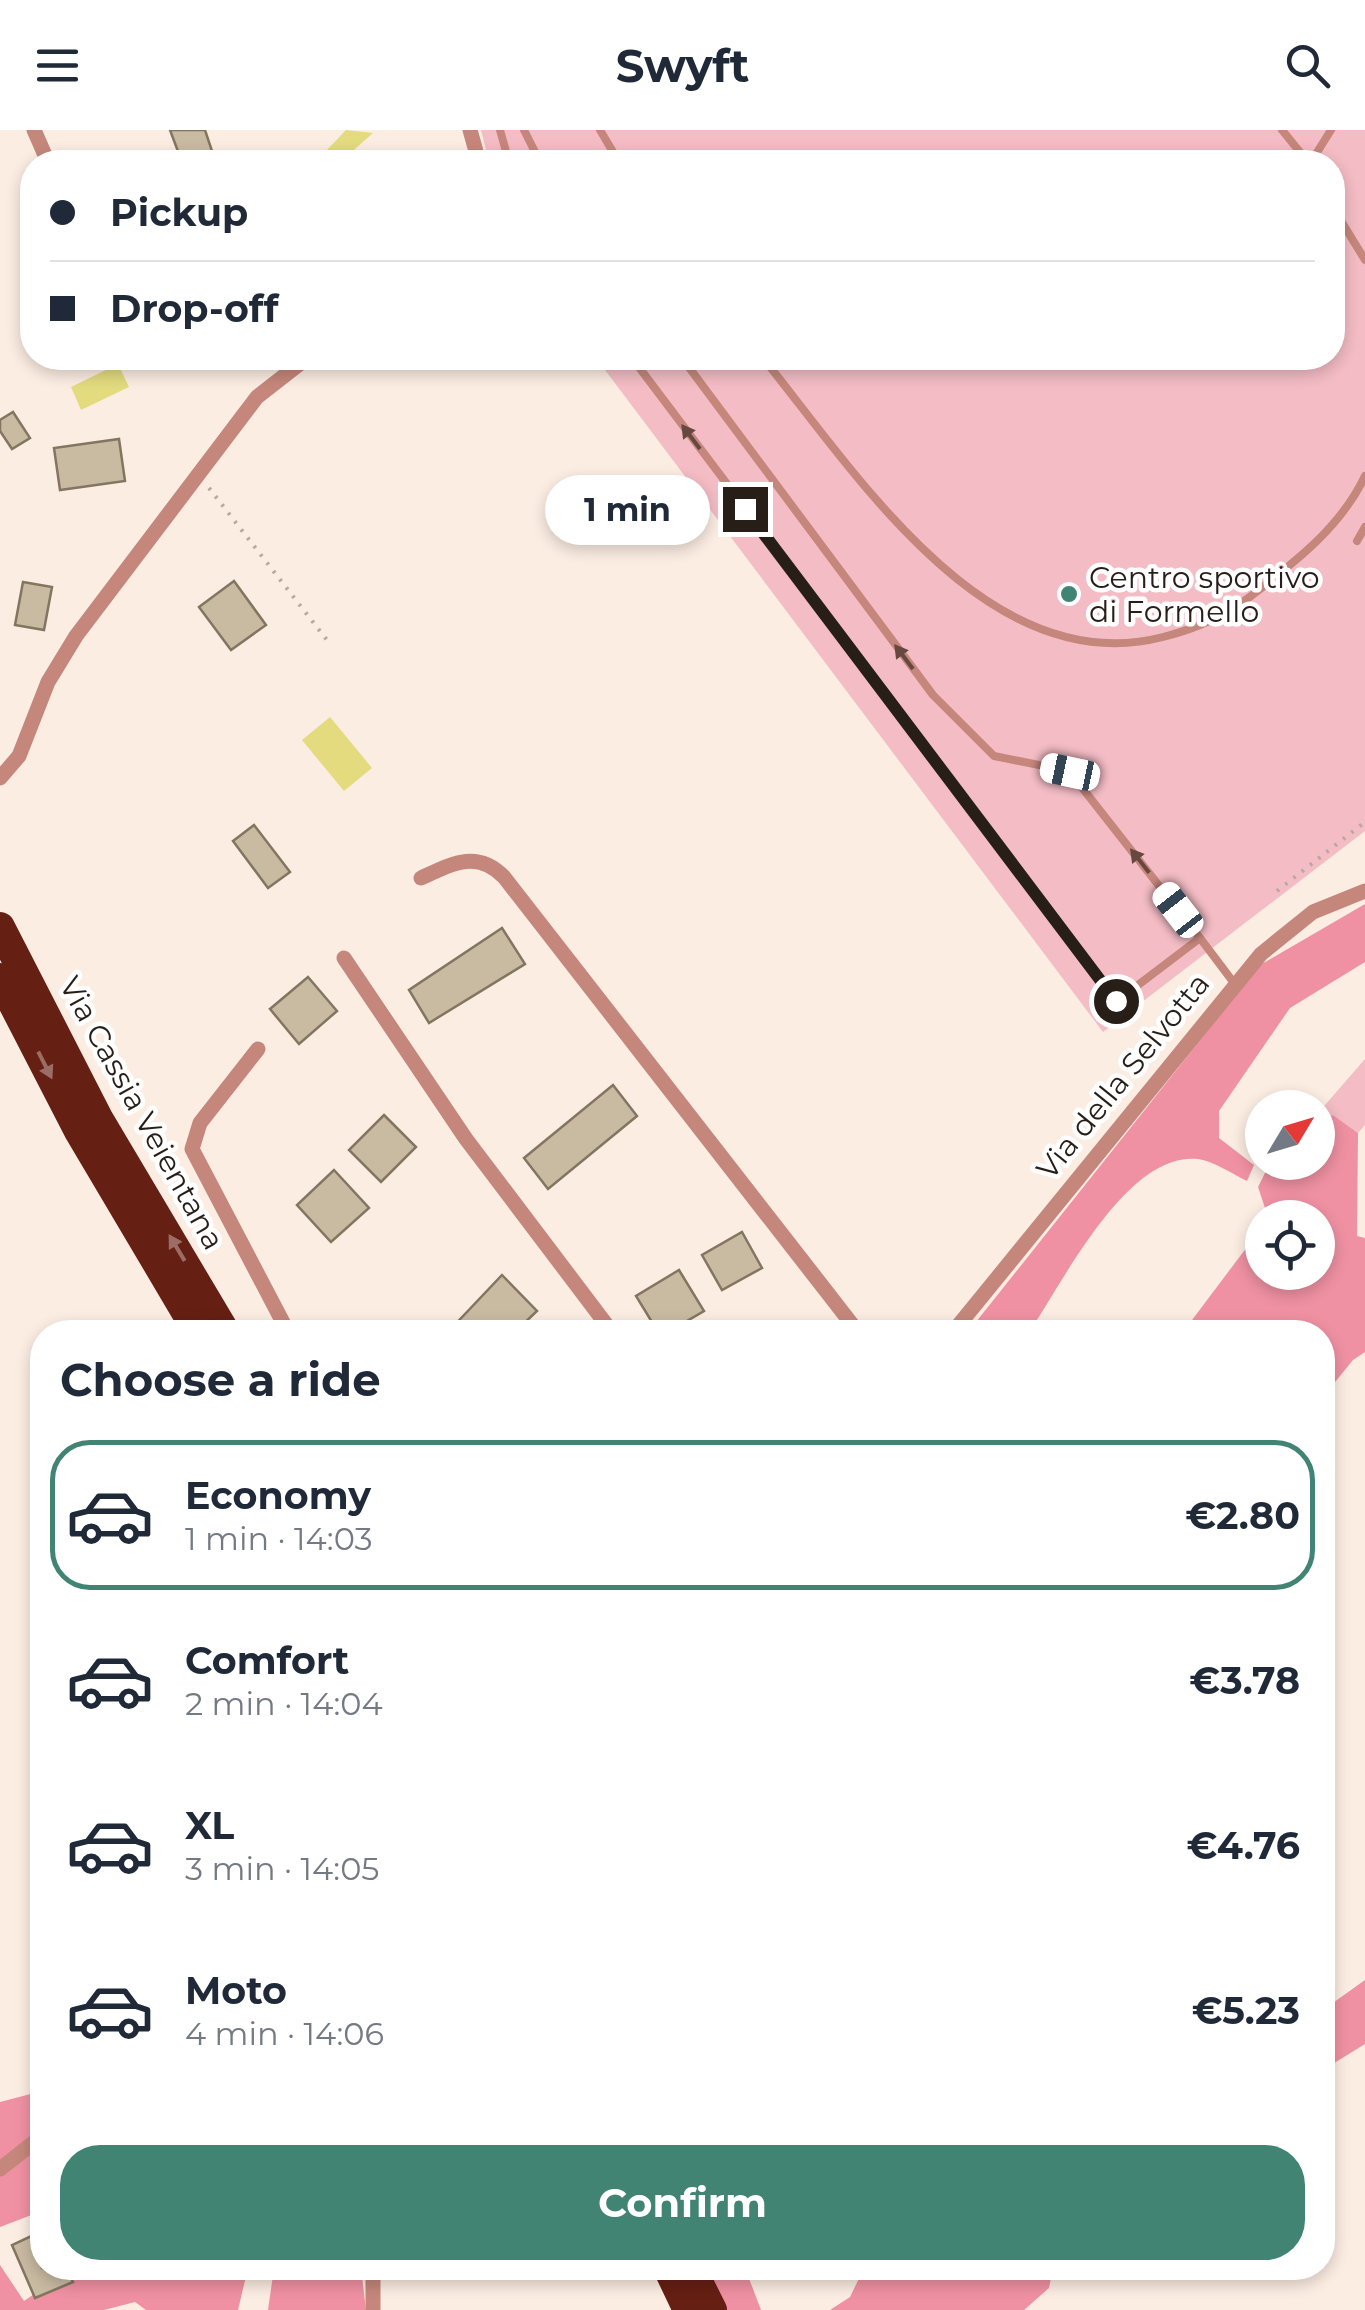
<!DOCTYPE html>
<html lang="en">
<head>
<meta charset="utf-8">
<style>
	:root { --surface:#fff; --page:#f6f6f7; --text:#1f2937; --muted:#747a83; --line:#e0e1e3; --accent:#428474 }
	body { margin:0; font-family:Montserrat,sans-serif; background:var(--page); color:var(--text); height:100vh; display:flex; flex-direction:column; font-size:38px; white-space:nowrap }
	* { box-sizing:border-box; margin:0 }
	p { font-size:32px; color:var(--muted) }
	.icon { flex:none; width:55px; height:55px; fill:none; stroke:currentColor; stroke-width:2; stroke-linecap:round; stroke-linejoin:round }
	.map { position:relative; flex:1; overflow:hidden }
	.details { position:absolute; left:30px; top:1190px; width:1305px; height:960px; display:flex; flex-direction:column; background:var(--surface); border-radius:40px; box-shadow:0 5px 15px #0003 }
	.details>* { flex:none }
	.banner { position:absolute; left:20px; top:20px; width:1325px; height:220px; border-radius:40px; box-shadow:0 5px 15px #0003; display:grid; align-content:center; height:220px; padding:0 30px; background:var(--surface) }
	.needle { width:65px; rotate:52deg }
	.buttons { position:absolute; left:1245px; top:960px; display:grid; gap:20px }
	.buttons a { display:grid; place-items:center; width:90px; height:90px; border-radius:50%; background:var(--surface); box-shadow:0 5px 15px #0003; font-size:50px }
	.end { position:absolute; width:45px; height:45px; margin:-22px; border:12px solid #271e18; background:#fff; box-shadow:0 0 0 5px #fff }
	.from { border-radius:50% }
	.bubble { position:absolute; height:70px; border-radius:35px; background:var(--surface); box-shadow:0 5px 15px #0003; font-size:32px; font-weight:700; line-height:70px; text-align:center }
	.car { position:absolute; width:30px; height:60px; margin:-30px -15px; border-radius:12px; box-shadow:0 0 8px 2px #0007; background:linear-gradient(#fff 24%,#345 0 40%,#fff 0 76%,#345 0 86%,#fff 0) }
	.banner b { display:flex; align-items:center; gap:35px; height:95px; font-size:38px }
	.banner b+b { border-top:2px solid var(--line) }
	.banner i { width:25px; height:25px; background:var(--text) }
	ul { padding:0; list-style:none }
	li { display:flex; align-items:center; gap:30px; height:150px; margin:0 20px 15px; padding:0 10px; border:5px solid transparent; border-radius:40px }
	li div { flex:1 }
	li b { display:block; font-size:38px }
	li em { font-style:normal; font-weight:700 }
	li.current { border-color:var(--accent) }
	li>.icon { width:90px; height:90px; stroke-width:1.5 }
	h2 { padding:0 30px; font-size:45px; line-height:120px }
	.primary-button { display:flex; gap:20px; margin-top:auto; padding:20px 30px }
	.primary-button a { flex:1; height:115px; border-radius:40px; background:var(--accent); color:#fff; font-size:40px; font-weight:700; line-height:115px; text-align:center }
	header { display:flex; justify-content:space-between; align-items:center; height:130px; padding:0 30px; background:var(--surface); font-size:45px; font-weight:700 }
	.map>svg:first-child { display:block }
	.green { fill:#f4bcc5 }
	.forest { fill:#ef91a3 }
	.water { fill:#e3db7e }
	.building { fill:#c9baa2; stroke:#837660; stroke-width:2.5 }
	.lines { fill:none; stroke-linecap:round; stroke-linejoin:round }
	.path { stroke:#b6a9a1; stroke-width:4; stroke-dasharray:2.5 8; stroke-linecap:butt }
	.lane { stroke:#c5877b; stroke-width:8 }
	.street { stroke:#c5877b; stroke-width:15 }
	.highway { stroke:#661f13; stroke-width:30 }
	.oneway { fill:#664840 }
	.oneway2 { fill:#9c6d66 }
	.route { stroke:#271e18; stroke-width:12 }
	.poi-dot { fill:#428474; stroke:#fff; stroke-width:4 }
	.labels { text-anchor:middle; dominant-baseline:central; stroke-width:9; stroke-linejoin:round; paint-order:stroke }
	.poi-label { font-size:30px; fill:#271e18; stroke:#fff; text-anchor:start }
	.street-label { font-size:30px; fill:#271e18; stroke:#fff }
</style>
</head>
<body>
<header><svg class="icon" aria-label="menu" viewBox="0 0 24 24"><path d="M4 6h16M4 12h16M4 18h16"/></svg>Swyft<svg class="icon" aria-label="search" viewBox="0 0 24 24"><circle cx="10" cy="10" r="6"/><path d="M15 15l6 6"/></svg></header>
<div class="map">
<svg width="1365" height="2180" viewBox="0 0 1365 2180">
	<rect width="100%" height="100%" fill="#fcede3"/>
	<!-- green -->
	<g class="green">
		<path d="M481,0H1365V701L1103,902L596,228H1332V32H489Z"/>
		<path d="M1365,929V995L1358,1003L1333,985L1318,991V983Z"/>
	</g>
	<!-- forest -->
	<g class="forest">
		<path d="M1365,774V832L1290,878L1219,981V1008L1254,1035L1247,1051C1233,1044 1213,1031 1198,1029C1127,1021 1064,1151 1029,1202H968L1260,835Z"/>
		<path d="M1333,985L1358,1003L1357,1106L1365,1108V1222L1353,1230L1323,1267L1322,1202H1183L1262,1097V1142H1318V1088L1268,1087L1258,1057L1270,1033L1318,1032V991Z"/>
		<path d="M1365,1850V1914L1323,1940V1880Z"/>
		<path d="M42,1961V2081L0,2097V1972Z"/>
		<path d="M0,2135L24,2171L72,2138H248L238,2180H146L135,2172L104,2180H0Z"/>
		<path d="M274,2138H361L366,2180H268Z"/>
		<path d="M707,2138H745L761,2180H727Z"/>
		<path d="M864,2138H1053L1049,2158L1024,2180H830L850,2167Z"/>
	</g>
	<!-- water -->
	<g class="water">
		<path d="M346,0L373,3L340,32L327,20Z"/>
		<path d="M118,234L129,257L81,280L71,257Z"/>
		<path d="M330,587L372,638L344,661L302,610Z"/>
	</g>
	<!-- building -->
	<g class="building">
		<path d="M170,0H205L214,27L182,32Z"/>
		<path d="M13,282L30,308L12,319L0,301V290Z"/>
		<path d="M119,309L125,351L60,360L54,318Z"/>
		<path d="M234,451L266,495L231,520L199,477Z"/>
		<path d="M23,452L52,457L44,500L15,495Z"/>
		<path d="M254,695L290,742L268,758L233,711Z"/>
		<path d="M502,798L525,834L429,893L409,860Z"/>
		<path d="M308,847L337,881L299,914L270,879Z"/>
		<path d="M613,955L637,986L548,1059L524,1028Z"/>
		<path d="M384,985L416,1017L381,1052L349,1020Z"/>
		<path d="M334,1040L369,1078L331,1112L297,1075Z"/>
		<path d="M742,1102L762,1138L722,1160L702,1125Z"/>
		<path d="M679,1140L704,1181L668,1202H658L636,1166Z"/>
		<path d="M502,1145L537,1181L515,1202H448Z"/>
		<path d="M42,2101V2138H66L73,2152L35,2168L12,2115Z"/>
	</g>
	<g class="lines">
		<!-- path -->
		<g class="path">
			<path d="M209,358L330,514"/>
			<path d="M1277,761L1365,692"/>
		</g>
		<!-- lane -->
		<g class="lane">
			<path d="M500,0L509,32"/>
			<path d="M524,0L540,32"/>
			<path d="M600,0L619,32"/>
			<path d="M1282,0L1308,32"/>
			<path d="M1311,32L1331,0"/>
			<path d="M1332,76L1365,130"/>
			<path d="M632,228L1117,871L1200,808L1234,853"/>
			<path d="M682,228L933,565L994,626L1069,641L1200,808"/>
			<path d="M763,228C856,343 988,552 1163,507C1195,499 1225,486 1251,466C1295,432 1341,397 1365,346"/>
			<path d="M1357,411L1365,397"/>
		</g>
		<!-- street -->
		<g class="street">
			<path d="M34,0L48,32"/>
			<path d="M470,0L479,32"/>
			<path d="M0,648L19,626L48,552L76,506L257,267L307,228"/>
			<path d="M421,748C451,734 477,719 504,747L858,1202"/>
			<path d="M344,828L466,1009L612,1202"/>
			<path d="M258,919L200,993L192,1019L288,1202"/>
			<path d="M953,1202L1261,824L1313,782L1365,761"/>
			<path d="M0,2039L42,2006"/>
			<path d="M373,2138V2180"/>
		</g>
		<!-- highway -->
		<g class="highway">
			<path d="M0,797L99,990L225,1202"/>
			<path d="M0,848L79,1001L198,1202"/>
			<path d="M668,2138L688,2180"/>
			<path d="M691,2138L712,2180"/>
		</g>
	</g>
	<!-- one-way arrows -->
	<defs><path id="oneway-solid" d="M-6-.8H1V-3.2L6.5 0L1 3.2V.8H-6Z" transform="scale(2.5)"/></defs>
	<g class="oneway">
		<use href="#oneway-solid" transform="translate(691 307) rotate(-127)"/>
		<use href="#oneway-solid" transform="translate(904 527) rotate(-127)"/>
		<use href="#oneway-solid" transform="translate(1140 731) rotate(-128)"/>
	</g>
	<g class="oneway2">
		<use href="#oneway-solid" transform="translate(45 935) rotate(63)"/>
		<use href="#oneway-solid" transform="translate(177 1118) rotate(-121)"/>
	</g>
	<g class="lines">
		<!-- route -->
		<path class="route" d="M745,379L1116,871"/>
	</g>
	<!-- markers -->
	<circle class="poi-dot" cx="1069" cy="464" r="10"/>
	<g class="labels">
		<!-- poi labels -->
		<g class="poi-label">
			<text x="1089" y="447">Centro sportivo<tspan x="1089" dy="34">di Formello</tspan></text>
		</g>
		<!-- street labels -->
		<g class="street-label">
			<text transform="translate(1123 946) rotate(-51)">Via della Selvotta</text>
			<text transform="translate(142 983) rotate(61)">Via Cassia Veientana</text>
		</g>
	</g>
</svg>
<div class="buttons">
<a><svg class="needle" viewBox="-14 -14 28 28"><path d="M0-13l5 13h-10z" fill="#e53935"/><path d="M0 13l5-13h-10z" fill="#747a83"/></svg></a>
<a><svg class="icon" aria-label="locate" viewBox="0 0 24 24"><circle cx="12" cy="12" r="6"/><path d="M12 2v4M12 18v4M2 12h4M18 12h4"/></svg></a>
</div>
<i class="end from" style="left:1116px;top:871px"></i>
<i class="end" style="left:745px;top:379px"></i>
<div class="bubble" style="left:545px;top:345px;width:165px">1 min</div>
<i class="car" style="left:1070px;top:642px;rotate:282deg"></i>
<i class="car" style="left:1178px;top:780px;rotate:322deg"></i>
<div class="banner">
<b><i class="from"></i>Pickup</b>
<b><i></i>Drop-off</b>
</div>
<section class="details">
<h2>Choose a ride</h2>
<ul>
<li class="current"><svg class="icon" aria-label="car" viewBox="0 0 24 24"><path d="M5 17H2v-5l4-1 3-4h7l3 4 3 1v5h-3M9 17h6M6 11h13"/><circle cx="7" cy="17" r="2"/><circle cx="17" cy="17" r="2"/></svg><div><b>Economy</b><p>1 min · 14:03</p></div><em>€2.80</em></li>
<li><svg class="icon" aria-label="car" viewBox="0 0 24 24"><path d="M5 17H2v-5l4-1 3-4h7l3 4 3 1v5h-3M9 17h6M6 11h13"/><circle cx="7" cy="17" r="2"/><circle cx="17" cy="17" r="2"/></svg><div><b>Comfort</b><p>2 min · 14:04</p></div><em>€3.78</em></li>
<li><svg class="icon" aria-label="car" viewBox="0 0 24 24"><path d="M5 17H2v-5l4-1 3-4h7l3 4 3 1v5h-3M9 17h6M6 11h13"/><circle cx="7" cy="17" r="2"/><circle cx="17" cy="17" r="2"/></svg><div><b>XL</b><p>3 min · 14:05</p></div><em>€4.76</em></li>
<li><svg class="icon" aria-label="car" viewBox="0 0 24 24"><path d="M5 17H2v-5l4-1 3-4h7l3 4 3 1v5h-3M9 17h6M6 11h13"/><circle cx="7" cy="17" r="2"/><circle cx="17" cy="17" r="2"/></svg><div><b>Moto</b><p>4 min · 14:06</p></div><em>€5.23</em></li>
</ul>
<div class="primary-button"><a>Confirm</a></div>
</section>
</div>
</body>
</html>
